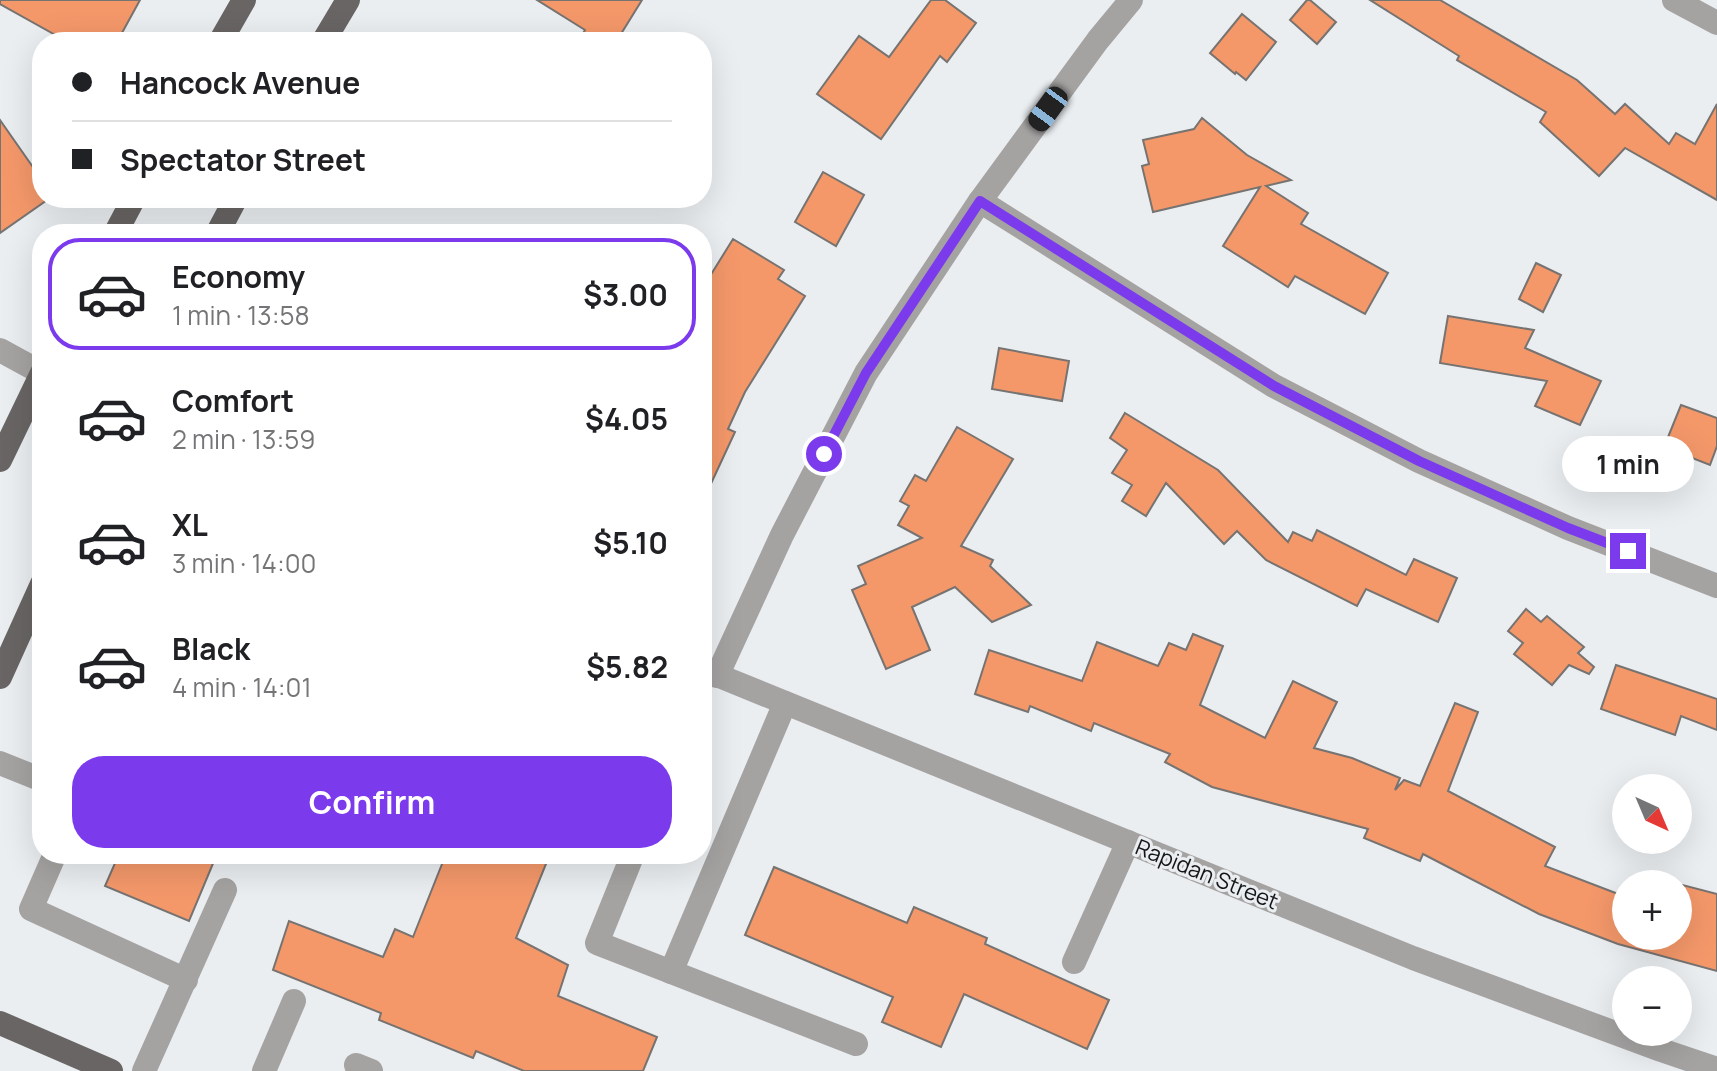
<!DOCTYPE html>
<html lang="en">
<head>
<meta charset="utf-8">
<style>
	:root { --surface:#fff; --page:#f2f2f2; --text:#202124; --muted:#757577; --line:#e0e0e0; --accent:#7c3aed }
	body { margin:0; font-family:Manrope,sans-serif; background:var(--page); color:var(--text); height:100vh; display:flex; flex-direction:column; font-size:30px; white-space:nowrap }
	* { box-sizing:border-box; margin:0 }
	p { font-size:26px; color:var(--muted) }
	.icon { flex:none; width:44px; height:44px; fill:none; stroke:currentColor; stroke-width:2; stroke-linecap:round; stroke-linejoin:round }
	.map { position:relative; flex:1; overflow:hidden }
	.sheet { position:absolute; left:32px; top:224px; width:680px; height:640px; display:flex; flex-direction:column; background:var(--surface); border-radius:32px; box-shadow:0 8px 32px #0002 }
	.sheet>* { flex:none }
	.top-card { position:absolute; left:32px; top:32px; width:680px; height:176px; border-radius:32px; box-shadow:0 8px 32px #0002; display:grid; align-content:center; height:176px; padding:0 40px; background:var(--surface) }
	.needle { width:52px; rotate:136deg }
	.fabs { position:absolute; left:1612px; top:774px; display:grid; gap:16px }
	.fabs a { display:grid; place-items:center; width:80px; height:80px; border-radius:50%; background:var(--surface); box-shadow:0 8px 32px #0002; font-size:40px }
	.end { position:absolute; width:36px; height:36px; margin:-18px; border:10px solid #7c3aed; background:#fff; box-shadow:0 0 0 4px #fff }
	.from { border-radius:50% }
	.bubble { position:absolute; height:56px; border-radius:28px; background:var(--surface); box-shadow:0 8px 32px #0002; font-size:26px; font-weight:700; line-height:56px; text-align:center }
	.car { position:absolute; width:24px; height:48px; margin:-24px -12px; border-radius:10px; box-shadow:0 0 6px 2px #0007; background:linear-gradient(#222 24%,#8ab4d8 0 40%,#222 0 76%,#8ab4d8 0 86%,#222 0) }
	.top-card b { display:flex; align-items:center; gap:28px; height:76px; font-size:30px }
	.top-card b+b { border-top:2px solid var(--line) }
	.top-card i { width:20px; height:20px; background:var(--text) }
	ul { padding:14px 0 0; list-style:none }
	li { display:flex; align-items:center; gap:24px; height:112px; margin:0 16px 12px; padding:0 24px; border:4px solid transparent; border-radius:32px }
	li div { flex:1 }
	li b { display:block; font-size:30px }
	li em { font-style:normal; font-weight:700 }
	li.on { border-color:var(--accent) }
	li>.icon { width:72px; height:72px; stroke-width:1.5 }
	.cta { display:flex; gap:16px; margin-top:auto; padding:16px 40px }
	.cta a { flex:1; height:92px; border-radius:32px; background:var(--accent); color:#fff; font-size:32px; font-weight:700; line-height:92px; text-align:center }
	.map>svg:first-child { display:block }
	.building { fill:#f4986a; stroke:#777371; stroke-width:2 }
	.lines { fill:none; stroke-linecap:round; stroke-linejoin:round }
	.minor { stroke:#a5a2a2; stroke-width:24 }
	.major { stroke:#686564; stroke-width:24 }
	.route { stroke:#7c3aed; stroke-width:10 }
	.labels { text-anchor:middle; dominant-baseline:central; stroke-width:6; stroke-linejoin:round; paint-order:stroke }
	.street-label { font-size:22px; fill:#141516; stroke:#eaeef1 }
</style>
</head>
<body>
<div class="map">
<svg width="1717" height="1071" viewBox="0 0 1717 1071">
	<rect width="100%" height="100%" fill="#eaeef1"/>
	<!-- building -->
	<g class="building">
		<path d="M0,0H140L117,42H68L0,4Z"/>
		<path d="M537,0H642L616,42H578L585,30Z"/>
		<path d="M931,0H945L976,23L947,62L940,56L881,139L817,94L859,36L889,57Z"/>
		<path d="M1307,0H1310L1336,22L1317,44L1290,20Z"/>
		<path d="M1370,0H1440L1577,80L1615,114L1625,104L1669,144L1676,133L1695,144L1717,104V200L1625,148L1599,176L1540,122L1546,112L1457,60L1459,56Z"/>
		<path d="M1242,14L1276,42L1246,80L1236,72L1235,74L1210,53Z"/>
		<path d="M1202,118L1247,155L1291,180L1266,186L1308,213L1301,224L1388,273L1365,314L1295,276L1288,287L1223,246L1260,187L1153,212L1142,166L1149,164L1143,140L1194,129Z"/>
		<path d="M0,120L42,180V198H50L0,233Z"/>
		<path d="M823,172L864,195L836,246L795,222Z"/>
		<path d="M733,239L784,270L778,279L805,296L745,392L728,429L735,432L702,503V289Z"/>
		<path d="M1536,263L1561,275L1543,312L1519,299Z"/>
		<path d="M1448,316L1534,330L1525,348L1601,381L1580,425L1535,406L1547,381L1440,363Z"/>
		<path d="M999,348L1069,361L1062,401L992,389Z"/>
		<path d="M1681,405L1717,418V446L1710,465L1664,447Z"/>
		<path d="M1125,413L1218,470L1288,542L1293,532L1312,541L1317,530L1406,575L1414,559L1457,578L1438,622L1366,589L1357,606L1266,560L1237,531L1224,544L1166,483L1146,516L1122,501L1132,485L1112,473L1127,450L1110,438Z"/>
		<path d="M957,427L1013,459L961,546L993,560L990,566L1031,605L992,622L955,587L912,607L930,650L886,669L852,590L866,584L858,566L922,538L898,525L909,506L900,501L915,475L926,481Z"/>
		<path d="M1526,609L1541,622L1547,616L1584,647L1578,653L1594,667L1589,674L1569,665L1552,685L1514,654L1523,643L1508,631Z"/>
		<path d="M1193,634L1223,646L1200,705L1265,738L1293,681L1337,702L1314,748L1352,758L1400,778L1395,790L1404,780L1420,786L1455,703L1478,712L1448,791L1555,847L1545,866L1626,897V936H1678V884H1674L1675,883L1717,894V971L1618,944L1539,914L1423,854L1420,861L1364,838L1368,829L1212,787L1165,762L1170,754L1094,723L1091,731L1030,706L1028,712L975,694L989,650L1082,681L1097,642L1158,666L1169,643L1186,650Z"/>
		<path d="M1616,665L1717,699V730L1681,716L1675,735L1601,709Z"/>
		<path d="M119,854H217L189,921L105,886Z"/>
		<path d="M446,854H550L516,938L568,965L558,996L657,1037L643,1071H524L476,1051L473,1058L379,1020L381,1013L273,970L289,921L383,957L395,929L413,937Z"/>
		<path d="M774,867L907,923L914,907L987,938L985,944L1109,1000L1087,1049L964,994L941,1047L882,1022L893,997L745,935Z"/>
	</g>
	<g class="lines">
		<!-- minor -->
		<g class="minor">
			<path d="M1674,0L1717,23"/>
			<path d="M980,201L1274,386L1419,461L1568,528L1717,586"/>
			<path d="M0,350L42,373"/>
			<path d="M702,669L1413,958L1661,1050L1717,1069"/>
			<path d="M717,676L782,535L866,373L980,201L1098,40L1131,0"/>
			<path d="M0,763L42,780"/>
			<path d="M55,854L31,909L186,980"/>
			<path d="M633,854L597,943L856,1044"/>
			<path d="M1074,962L1128,842"/>
			<path d="M671,972L785,703"/>
			<path d="M356,1065L371,1071"/>
			<path d="M144,1071L225,890"/>
			<path d="M264,1071L294,1001"/>
		</g>
		<!-- major -->
		<g class="major">
			<path d="M220,42L244,0"/>
			<path d="M323,42L348,0"/>
			<path d="M115,234L134,198"/>
			<path d="M217,234L236,198"/>
			<path d="M0,460L42,373"/>
			<path d="M0,677L42,584"/>
			<path d="M0,1023L111,1071"/>
		</g>
	</g>
	<g class="lines">
		<!-- route -->
		<path class="route" d="M824,454L866,373L980,201L1274,386L1419,461L1568,528L1628,551"/>
	</g>
	<g class="labels">
		<!-- street labels -->
		<g class="street-label">
			<text transform="translate(1207 874) rotate(22)">Rapidan Street</text>
		</g>
	</g>
</svg>
<div class="fabs">
<a><svg class="needle" viewBox="-14 -14 28 28"><path d="M0-13l5 13h-10z" fill="#e53935"/><path d="M0 13l5-13h-10z" fill="#757577"/></svg></a>
<a>+</a>
<a>−</a>
</div>
<i class="end from" style="left:824px;top:454px"></i>
<i class="end" style="left:1628px;top:551px"></i>
<div class="bubble" style="left:1562px;top:436px;width:132px">1 min</div>
<i class="car" style="left:1048px;top:109px;rotate:216deg"></i>
<div class="top-card">
<b><i class="from"></i>Hancock Avenue</b>
<b><i></i>Spectator Street</b>
</div>
<section class="sheet">
<ul>
<li class="on"><svg class="icon" aria-label="car" viewBox="0 0 24 24"><path d="M5 17H2v-5l4-1 3-4h7l3 4 3 1v5h-3M9 17h6M6 11h13"/><circle cx="7" cy="17" r="2"/><circle cx="17" cy="17" r="2"/></svg><div><b>Economy</b><p>1 min · 13:58</p></div><em>$3.00</em></li>
<li><svg class="icon" aria-label="car" viewBox="0 0 24 24"><path d="M5 17H2v-5l4-1 3-4h7l3 4 3 1v5h-3M9 17h6M6 11h13"/><circle cx="7" cy="17" r="2"/><circle cx="17" cy="17" r="2"/></svg><div><b>Comfort</b><p>2 min · 13:59</p></div><em>$4.05</em></li>
<li><svg class="icon" aria-label="car" viewBox="0 0 24 24"><path d="M5 17H2v-5l4-1 3-4h7l3 4 3 1v5h-3M9 17h6M6 11h13"/><circle cx="7" cy="17" r="2"/><circle cx="17" cy="17" r="2"/></svg><div><b>XL</b><p>3 min · 14:00</p></div><em>$5.10</em></li>
<li><svg class="icon" aria-label="car" viewBox="0 0 24 24"><path d="M5 17H2v-5l4-1 3-4h7l3 4 3 1v5h-3M9 17h6M6 11h13"/><circle cx="7" cy="17" r="2"/><circle cx="17" cy="17" r="2"/></svg><div><b>Black</b><p>4 min · 14:01</p></div><em>$5.82</em></li>
</ul>
<div class="cta"><a>Confirm</a></div>
</section>
</div>
</body>
</html>
